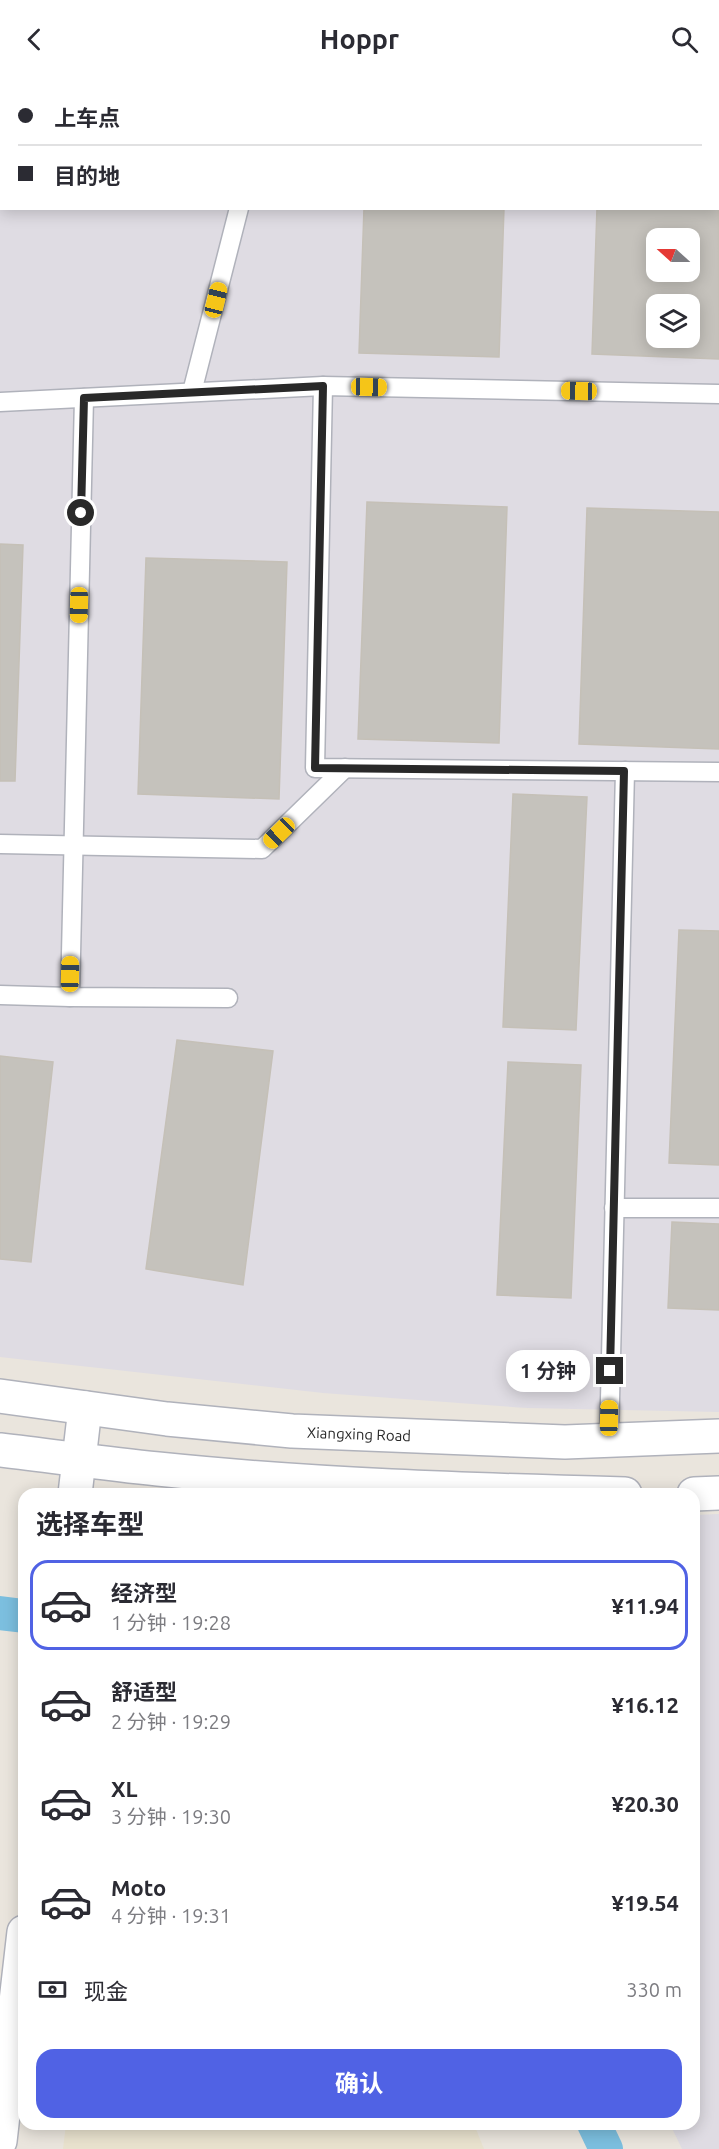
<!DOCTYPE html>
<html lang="zh">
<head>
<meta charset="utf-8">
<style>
	:root { --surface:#fff; --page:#f7f7f7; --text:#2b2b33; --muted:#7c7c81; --line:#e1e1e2; --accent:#5062e4 }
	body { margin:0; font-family:Ubuntu,"Noto Sans SC",sans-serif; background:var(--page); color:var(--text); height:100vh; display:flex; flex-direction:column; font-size:22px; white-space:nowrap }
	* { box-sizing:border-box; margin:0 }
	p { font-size:20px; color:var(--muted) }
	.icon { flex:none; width:33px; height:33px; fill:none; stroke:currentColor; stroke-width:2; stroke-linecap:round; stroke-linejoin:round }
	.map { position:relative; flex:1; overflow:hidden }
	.drawer { position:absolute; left:18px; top:1410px; width:682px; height:642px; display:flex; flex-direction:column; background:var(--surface); border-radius:18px; box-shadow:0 3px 15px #0003 }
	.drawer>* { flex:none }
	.guide { position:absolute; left:0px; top:0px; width:720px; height:132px; box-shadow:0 3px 15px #0003; display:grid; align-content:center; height:132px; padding:0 18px; background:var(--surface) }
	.needle { width:39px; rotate:291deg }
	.buttons { position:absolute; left:646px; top:150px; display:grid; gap:12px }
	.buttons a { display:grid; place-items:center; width:54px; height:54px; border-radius:12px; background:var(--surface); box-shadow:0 3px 15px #0003; font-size:30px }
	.end { position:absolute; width:27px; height:27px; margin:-14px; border:8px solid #292929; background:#fff; box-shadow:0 0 0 3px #fff }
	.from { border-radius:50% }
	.bubble { position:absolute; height:42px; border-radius:18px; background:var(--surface); box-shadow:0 3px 15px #0003; font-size:20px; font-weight:700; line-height:42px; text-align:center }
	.car { position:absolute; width:18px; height:36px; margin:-18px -9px; border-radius:8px; box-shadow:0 0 4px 2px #0007; background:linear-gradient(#f5c518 24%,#345 0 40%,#f5c518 0 76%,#345 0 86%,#f5c518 0) }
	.guide b { display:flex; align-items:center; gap:21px; height:57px; font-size:22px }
	.guide b+b { border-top:2px solid var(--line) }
	.guide i { width:15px; height:15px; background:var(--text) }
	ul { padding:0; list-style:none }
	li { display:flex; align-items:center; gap:18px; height:90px; margin:0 12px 9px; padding:0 6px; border:3px solid transparent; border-radius:18px }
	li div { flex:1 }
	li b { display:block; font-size:22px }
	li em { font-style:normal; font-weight:700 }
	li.selected { border-color:var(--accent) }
	li>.icon { width:54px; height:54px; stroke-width:1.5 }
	h2 { padding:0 18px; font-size:27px; line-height:72px }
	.pay { display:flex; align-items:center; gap:15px; height:66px; padding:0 18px; font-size:22px }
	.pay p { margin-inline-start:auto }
	.button { display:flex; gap:12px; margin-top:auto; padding:12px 18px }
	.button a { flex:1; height:69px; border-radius:18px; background:var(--accent); color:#fff; font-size:24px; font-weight:700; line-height:69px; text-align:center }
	header { display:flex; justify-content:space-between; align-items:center; height:78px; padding:0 18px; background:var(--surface); font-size:27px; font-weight:700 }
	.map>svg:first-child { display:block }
	.industrial { fill:#dfdce3; fill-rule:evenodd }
	.education { fill:#e9e2ce }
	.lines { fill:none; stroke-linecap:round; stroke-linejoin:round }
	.canal { stroke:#7cbfdf; stroke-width:34 }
	.building { fill:#c5c2bc; stroke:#c5c0b7; stroke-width:1.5; fill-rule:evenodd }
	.lane-casing { stroke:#b0b2bb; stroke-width:21 }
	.street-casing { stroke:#b0b2bb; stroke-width:36 }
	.secondary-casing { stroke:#b0b2bb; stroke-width:36 }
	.lane { stroke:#fff; stroke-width:18 }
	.street { stroke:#fff; stroke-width:33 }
	.secondary { stroke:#fff; stroke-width:33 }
	.route { stroke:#292929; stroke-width:8 }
	.labels { text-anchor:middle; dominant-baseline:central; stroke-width:4.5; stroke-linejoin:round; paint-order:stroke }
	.street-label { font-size:15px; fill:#292929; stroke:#fff }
</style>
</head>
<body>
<header><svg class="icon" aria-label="back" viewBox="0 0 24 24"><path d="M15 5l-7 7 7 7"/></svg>Hoppr<svg class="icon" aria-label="search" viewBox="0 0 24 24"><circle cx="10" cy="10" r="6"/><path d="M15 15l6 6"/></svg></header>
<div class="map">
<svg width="719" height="2071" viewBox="0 0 719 2071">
	<rect width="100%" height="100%" fill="#eae5dd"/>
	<!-- industrial -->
	<g class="industrial">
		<path d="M0,0H719V1334L526,1330L323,1315L0,1279ZM2,2H718V130H2ZM657,160H690V194H657ZM657,226H690V260H657Z"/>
		<path d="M719,1436V2071H682L670,2046H694L695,1437Z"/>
	</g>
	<!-- education -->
	<path class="education" d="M66,2046H474L484,2071H63Z"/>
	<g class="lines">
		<!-- canal -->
		<g class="canal">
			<path d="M0,1535L24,1538"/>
			<path d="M594,2046L606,2071"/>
		</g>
	</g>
	<!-- building -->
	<g class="building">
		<path d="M718,44L719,281L592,276L597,130H718ZM657,160H690V194H657ZM657,226H690V260H657Z"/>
		<path d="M364,130H504L499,279L359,275Z"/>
		<path d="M367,424L507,429L499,665L358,661Z"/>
		<path d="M587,430L719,434V671L579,666Z"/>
		<path d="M0,466L23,467L15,703H0Z"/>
		<path d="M146,480L287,484L279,721L138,716Z"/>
		<path d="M513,716L587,719L576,952L503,949Z"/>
		<path d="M679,852L719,853V1087L669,1085Z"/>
		<path d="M177,962L273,973L243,1207L146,1191Z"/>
		<path d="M0,978L53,984L31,1184L0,1181Z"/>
		<path d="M508,984L581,987L571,1220L497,1217Z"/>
		<path d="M672,1144L719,1146V1232L668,1230Z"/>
	</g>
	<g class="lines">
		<!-- lane casing -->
		<g class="lane-casing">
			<g id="lane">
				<path d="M272,2V0"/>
				<path d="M718,6H719"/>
				<path d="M323,308L315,690L719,694"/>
				<path d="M192,314L239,130"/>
				<path d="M0,324L323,308L719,316"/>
				<path d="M0,766L262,771L345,690"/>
				<path d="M0,917L70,919L228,920"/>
				<path d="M70,919L84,320"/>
				<path d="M614,1130H719"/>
				<path d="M609,1363L625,693"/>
			</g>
		</g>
		<!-- street casing -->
		<g class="street-casing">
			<g id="street">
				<path d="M75,1416L85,1330"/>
				<path d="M0,2063L24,1854"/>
			</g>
		</g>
		<!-- secondary casing -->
		<g class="secondary-casing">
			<g id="secondary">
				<path d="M0,1318L167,1341L292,1353L565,1364L719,1358"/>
				<path d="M0,1372C53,1378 105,1386 158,1391C313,1407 469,1412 625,1416"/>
				<path d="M694,1416L719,1415"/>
			</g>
		</g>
		<!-- lane -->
		<use href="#lane" class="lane"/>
		<!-- street -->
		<use href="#street" class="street"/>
		<!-- secondary -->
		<use href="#secondary" class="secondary"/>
	</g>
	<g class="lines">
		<!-- route -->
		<path class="route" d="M81,435L84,320L323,308L315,690L624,693L610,1293"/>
	</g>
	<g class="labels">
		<!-- street labels -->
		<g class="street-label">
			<text transform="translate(359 1356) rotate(2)">Xiangxing Road</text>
		</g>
	</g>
</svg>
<div class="buttons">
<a><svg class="needle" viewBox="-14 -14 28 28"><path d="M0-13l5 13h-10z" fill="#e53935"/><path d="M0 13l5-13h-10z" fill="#7c7c81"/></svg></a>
<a><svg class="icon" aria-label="layers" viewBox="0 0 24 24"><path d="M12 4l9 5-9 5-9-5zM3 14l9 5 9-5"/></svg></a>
</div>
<i class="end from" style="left:81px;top:435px"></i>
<i class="end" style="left:610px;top:1293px"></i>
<div class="bubble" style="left:506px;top:1272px;width:84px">1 分钟</div>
<i class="car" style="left:216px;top:222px;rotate:14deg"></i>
<i class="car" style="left:369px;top:309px;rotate:91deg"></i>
<i class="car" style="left:579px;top:313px;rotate:271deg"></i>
<i class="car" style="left:79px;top:527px;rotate:181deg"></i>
<i class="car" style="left:279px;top:755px;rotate:226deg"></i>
<i class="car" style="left:70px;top:896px;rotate:1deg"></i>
<i class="car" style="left:609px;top:1340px;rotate:1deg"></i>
<div class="guide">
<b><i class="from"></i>上车点</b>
<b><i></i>目的地</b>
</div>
<section class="drawer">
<h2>选择车型</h2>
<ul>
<li class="selected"><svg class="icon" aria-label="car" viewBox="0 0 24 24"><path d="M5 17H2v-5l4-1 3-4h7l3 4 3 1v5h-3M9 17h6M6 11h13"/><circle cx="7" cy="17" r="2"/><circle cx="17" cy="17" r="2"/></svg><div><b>经济型</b><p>1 分钟 · 19:28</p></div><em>¥11.94</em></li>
<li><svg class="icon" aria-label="car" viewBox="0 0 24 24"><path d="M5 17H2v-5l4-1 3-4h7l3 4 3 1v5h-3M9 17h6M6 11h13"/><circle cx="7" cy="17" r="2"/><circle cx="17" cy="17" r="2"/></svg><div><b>舒适型</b><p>2 分钟 · 19:29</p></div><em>¥16.12</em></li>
<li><svg class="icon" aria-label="car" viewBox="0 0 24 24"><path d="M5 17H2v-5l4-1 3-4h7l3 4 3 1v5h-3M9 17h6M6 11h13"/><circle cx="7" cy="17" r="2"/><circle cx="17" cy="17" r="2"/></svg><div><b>XL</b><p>3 分钟 · 19:30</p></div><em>¥20.30</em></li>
<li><svg class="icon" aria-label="car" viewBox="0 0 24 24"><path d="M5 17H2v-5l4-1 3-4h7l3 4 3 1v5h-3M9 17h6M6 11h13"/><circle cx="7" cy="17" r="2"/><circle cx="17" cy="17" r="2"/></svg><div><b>Moto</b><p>4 分钟 · 19:31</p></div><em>¥19.54</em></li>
</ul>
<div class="pay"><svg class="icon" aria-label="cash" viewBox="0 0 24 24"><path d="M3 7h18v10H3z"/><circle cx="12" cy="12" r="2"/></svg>现金<p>330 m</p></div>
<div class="button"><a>确认</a></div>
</section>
</div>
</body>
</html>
